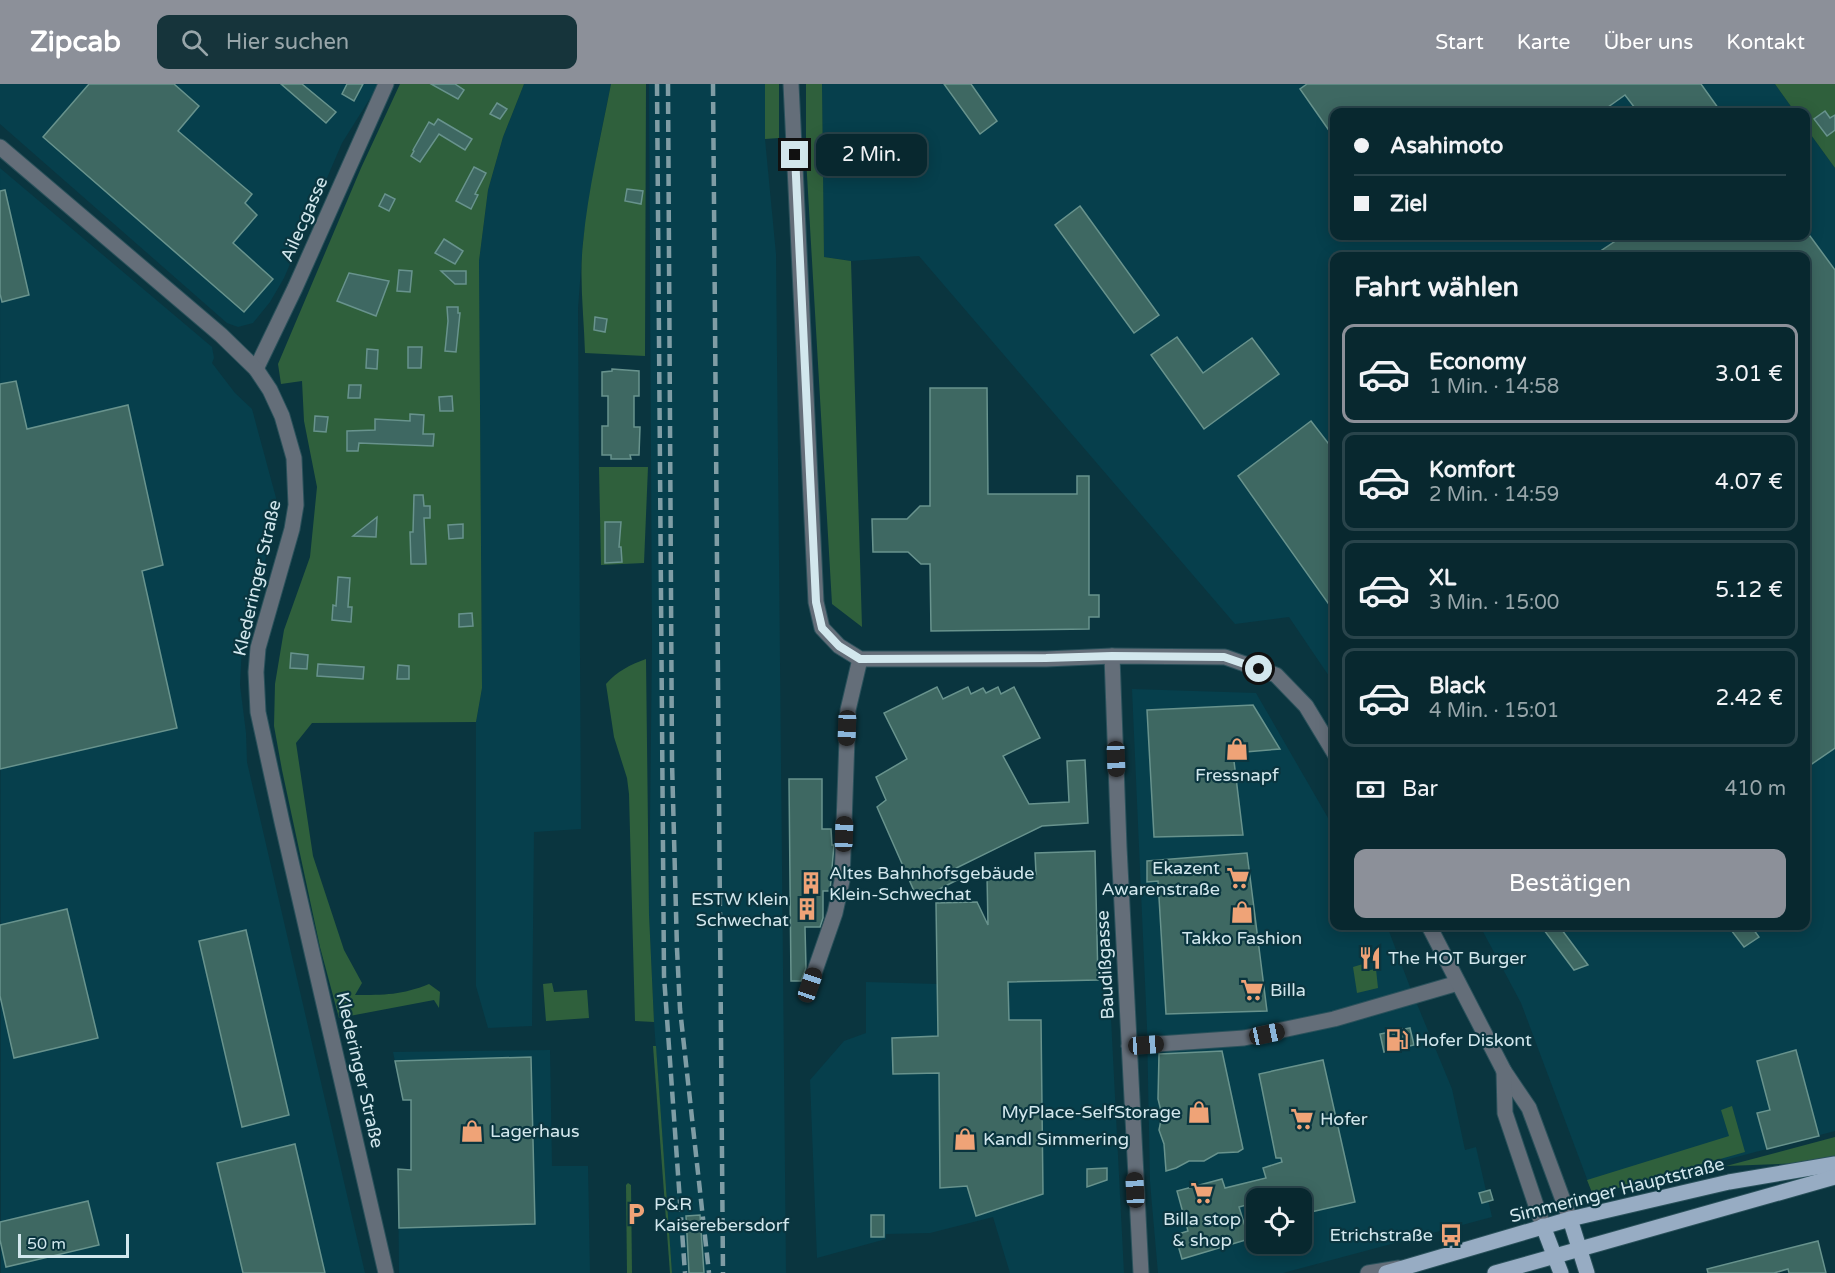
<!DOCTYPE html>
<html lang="de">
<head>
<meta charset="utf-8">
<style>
	:root { --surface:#08282f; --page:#16343b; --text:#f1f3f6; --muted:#98a6aa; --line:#29444b; --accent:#8c9099 }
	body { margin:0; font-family:"Varela Round",sans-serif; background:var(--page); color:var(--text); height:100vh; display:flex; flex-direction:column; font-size:22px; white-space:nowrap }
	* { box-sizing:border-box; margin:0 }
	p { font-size:20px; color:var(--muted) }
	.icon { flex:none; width:33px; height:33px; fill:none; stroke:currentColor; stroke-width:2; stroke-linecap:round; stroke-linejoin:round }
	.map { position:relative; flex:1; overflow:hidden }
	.drawer { position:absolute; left:1330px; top:168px; width:480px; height:678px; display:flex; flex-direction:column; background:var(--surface); border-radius:12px; box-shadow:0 3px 15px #0003,0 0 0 2px var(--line) }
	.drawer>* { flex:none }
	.hud { position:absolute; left:1330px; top:24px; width:480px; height:132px; border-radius:12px; box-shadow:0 3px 15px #0003,0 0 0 2px var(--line); display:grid; align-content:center; height:132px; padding:0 24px; background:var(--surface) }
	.buttons { position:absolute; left:1246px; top:1104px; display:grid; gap:12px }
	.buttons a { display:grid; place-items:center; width:66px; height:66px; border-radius:12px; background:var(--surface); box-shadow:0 3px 15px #0003,0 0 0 2px var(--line); font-size:30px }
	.scale { position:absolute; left:18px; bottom:15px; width:111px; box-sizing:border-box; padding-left:6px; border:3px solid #d2e7ed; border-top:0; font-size:16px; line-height:21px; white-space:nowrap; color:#d2e7ed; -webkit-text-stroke:4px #0a353f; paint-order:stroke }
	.end { position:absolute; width:27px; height:27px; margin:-14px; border:8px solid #d2e7ed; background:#111; box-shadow:0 0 0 3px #111 }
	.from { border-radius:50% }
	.bubble { position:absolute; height:42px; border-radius:12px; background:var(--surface); box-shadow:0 3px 15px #0003,0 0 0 2px var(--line); font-size:20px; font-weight:600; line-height:42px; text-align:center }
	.car { position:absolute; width:18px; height:36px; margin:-18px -9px; border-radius:8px; box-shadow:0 0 4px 2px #0007; background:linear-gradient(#222 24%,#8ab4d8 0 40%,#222 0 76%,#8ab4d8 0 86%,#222 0) }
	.hud b { display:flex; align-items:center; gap:21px; height:57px; font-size:22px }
	.hud b+b { border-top:2px solid var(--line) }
	.hud i { width:15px; height:15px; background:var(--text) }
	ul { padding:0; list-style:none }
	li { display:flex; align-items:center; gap:18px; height:99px; margin:0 12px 9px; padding:0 12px; border:3px solid var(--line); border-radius:12px }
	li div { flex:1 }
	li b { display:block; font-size:22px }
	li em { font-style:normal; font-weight:600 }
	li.on { border-color:var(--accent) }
	li>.icon { width:54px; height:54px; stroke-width:1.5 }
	h2 { padding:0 24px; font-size:27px; line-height:72px }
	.pay { display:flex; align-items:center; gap:15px; height:66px; padding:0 24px; font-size:22px }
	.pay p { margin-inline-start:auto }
	.action { display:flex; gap:12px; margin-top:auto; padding:12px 24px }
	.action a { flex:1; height:69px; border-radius:12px; background:var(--accent); color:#fff; font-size:24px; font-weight:600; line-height:69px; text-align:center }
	header { display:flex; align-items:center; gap:36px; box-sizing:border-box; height:84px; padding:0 30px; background:var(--accent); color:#fff }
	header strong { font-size:28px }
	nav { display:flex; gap:33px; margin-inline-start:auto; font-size:21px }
	.search { width:420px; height:54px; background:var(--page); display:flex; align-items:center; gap:15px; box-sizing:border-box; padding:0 21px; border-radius:12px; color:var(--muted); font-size:22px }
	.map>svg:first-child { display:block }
	.built { fill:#063f4c; fill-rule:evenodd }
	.green { fill:#2f603c }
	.building { fill:#3e6862; stroke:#68938d; stroke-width:1.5 }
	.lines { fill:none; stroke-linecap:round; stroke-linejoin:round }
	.minor-casing { stroke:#2a515b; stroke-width:17 }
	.tertiary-casing { stroke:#2a515b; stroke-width:17 }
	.primary-casing { stroke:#2a515b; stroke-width:17 }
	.minor { stroke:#646e79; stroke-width:15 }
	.tertiary { stroke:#646e79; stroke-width:15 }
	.primary { stroke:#97acc3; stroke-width:15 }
	.rail { stroke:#7f9da5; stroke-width:4.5; stroke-dasharray:12 6; stroke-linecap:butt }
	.route { stroke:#d2e7ed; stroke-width:8 }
	.labels { text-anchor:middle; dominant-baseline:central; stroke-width:4.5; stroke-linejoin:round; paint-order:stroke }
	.street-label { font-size:18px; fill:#d2e7ed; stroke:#0a353f }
	.poi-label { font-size:18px; fill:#d2e7ed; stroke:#0a353f; text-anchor:start }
</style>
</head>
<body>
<header>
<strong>Zipcab</strong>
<div class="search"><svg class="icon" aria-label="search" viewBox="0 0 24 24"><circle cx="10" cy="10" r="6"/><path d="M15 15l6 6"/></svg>Hier suchen</div>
<nav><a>Start</a><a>Karte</a><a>Über uns</a><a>Kontakt</a></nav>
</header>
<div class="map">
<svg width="1835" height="1189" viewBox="0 0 1835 1189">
	<rect width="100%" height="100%" fill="#0a353f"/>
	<!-- built -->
	<g class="built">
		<path d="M0,0H379L342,59L284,194L270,218L253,239L238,243L227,239L0,40Z"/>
		<path d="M524,0H611L598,64L583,157L578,225L581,745L534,748L532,942L488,944L476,902V638L482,604L479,177L488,106L503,53Z"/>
		<path d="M649,0H765V55L776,170L786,1189H672L654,938L649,830L652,559Z"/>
		<path d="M822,0H1775L1795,28H1335V152H1806V44L1835,84V1047L1593,1111L1521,919L1480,842H1806V172H1335V601L1289,533L1235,540L919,172L851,177L824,173Z"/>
		<path d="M0,84L212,263L214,274L212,279L235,309L252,325L279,425L242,562L240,601L246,649L247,678L365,1189H1Z"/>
		<path d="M1132,605L1256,609L1335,746V842H1387L1410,903L1452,1005L1465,1066L1476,1063L1492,1133L1283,1189H1158L1150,1098L1147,943ZM1257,1114H1302V1160H1257Z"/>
		<path d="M1109,895L1124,1189H1010L993,1133L930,1149L886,1150V1155L817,1174L810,996L844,957L866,949V898L938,900Z"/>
		<path d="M550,966L552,1082H588L590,1189H399L398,1085H411V1016H403L393,968Z"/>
	</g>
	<!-- green -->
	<g class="green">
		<path d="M400,0H524L503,53L488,106L479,177L482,604L476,638L312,639L296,659L313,772L344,866L362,899L355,911C385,911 402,911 429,900L440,908L439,924L434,916L339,934L320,863L282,686L274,642L275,600L284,546L310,473L317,403L304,337L302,297L281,300L278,280L361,84Z"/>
		<path d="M611,0H646L645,272L585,269C584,232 579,195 583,159C588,106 601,52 611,0Z"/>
		<path d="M765,0H779V54L765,55Z"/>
		<path d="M806,0H822L824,173L851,177L862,543L832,520L806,74Z"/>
		<path d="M1775,0H1835V84L1806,44V28H1795Z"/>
		<path d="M599,383H648L644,479L601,481Z"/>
		<path d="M646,575L649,830L654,938L635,937L629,710L627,694L614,653L606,600C617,587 630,581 646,575Z"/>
		<path d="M1363,880L1365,887L1376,885L1378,904L1357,909L1353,883Z"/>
		<path d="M552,899L554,908L587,906L589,934L546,937L543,900Z"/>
		<path d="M653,962H656L672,1189H670Z"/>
		<path d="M1732,1022L1745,1068L1593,1111L1587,1096L1729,1052L1721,1026Z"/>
		<path d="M1835,1053V1074L1805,1079L1726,1082Z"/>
		<path d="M628,1099L631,1101L632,1189H627L626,1101Z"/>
	</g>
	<!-- building -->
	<g class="building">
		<path d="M89,0H174L199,22L178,47L252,110L245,119L257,131L233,159L273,195L244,228L43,53Z"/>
		<path d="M281,0H302L336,28L326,39Z"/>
		<path d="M347,0H363L354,17L342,10Z"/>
		<path d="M431,0H455L464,6L458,15Z"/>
		<path d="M944,0H971L997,37L980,50Z"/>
		<path d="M1307,0H1701L1721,28H1638L1625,11L1601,28H1335V55L1300,5Z"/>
		<path d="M497,19L507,25L500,35L490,30Z"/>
		<path d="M1825,27L1830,34L1835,31V46L1827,52L1814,35Z"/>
		<path d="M438,35L472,55L465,66L439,50L420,78L411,72L414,67L413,66L429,38L434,41Z"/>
		<path d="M474,83L486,89L475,110L478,111L471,125L456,117Z"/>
		<path d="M627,105L643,107L641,120L625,117Z"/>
		<path d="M5,106L29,211L2,218L0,210V107Z"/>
		<path d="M385,110L395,115L389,127L379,122Z"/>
		<path d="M1080,122L1159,231L1134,249L1055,141Z"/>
		<path d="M1623,152H1810L1835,186V664L1806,684V172H1593Z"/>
		<path d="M444,155L463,167L455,180L435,169Z"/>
		<path d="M399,186L412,187L410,208L397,207Z"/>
		<path d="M441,187H466V200H455Z"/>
		<path d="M349,189L389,197L376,232L337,217Z"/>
		<path d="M447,223H458V229H460L456,268L445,267L448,237Z"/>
		<path d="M595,233L607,235L605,248L594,246Z"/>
		<path d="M1177,253L1203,289L1252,254L1279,290L1204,345L1151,271Z"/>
		<path d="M408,263H422L421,284H408Z"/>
		<path d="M367,265L378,266L377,285L366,284Z"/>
		<path d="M612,285L639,287V312H634V343H640L639,371H630L631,375H611V371H602V342H608V312H602V288L612,287Z"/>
		<path d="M16,297L27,345L128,321L163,481L142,487L177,644L0,685V300Z"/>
		<path d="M349,301H361L360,314H348Z"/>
		<path d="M930,304H987L988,410H1077V392H1089V511H1099V533H1089V545L931,547L930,480H921L908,468H873L872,435H907L920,422H930Z"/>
		<path d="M452,312L453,327H440L439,313Z"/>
		<path d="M410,330L424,331L423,350H434L433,362L359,359L358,367H347V347L375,346V335L410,337Z"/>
		<path d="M315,332L328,333L326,348L314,347Z"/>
		<path d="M1311,337L1335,368V529L1238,392Z"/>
		<path d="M414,411H423L424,422H430V434H424L426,480H411L410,448H413Z"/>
		<path d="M377,433L376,453L353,452Z"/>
		<path d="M605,438H621L619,463H621L622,478L605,479Z"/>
		<path d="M463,440V454L449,455L448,441Z"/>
		<path d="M338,493L350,494L348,523H352L351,538L332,536L333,521L336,522Z"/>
		<path d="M472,529L473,542L459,543V530Z"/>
		<path d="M291,569L308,571L307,585L290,584Z"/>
		<path d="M318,580L364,583L363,595L317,592Z"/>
		<path d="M398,581L409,582V595H397Z"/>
		<path d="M937,603L943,615L968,603L971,610L983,604L986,609L998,603L1001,610L1014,603L1040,654L1003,672L1029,720L1069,718L1067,677L1085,676L1088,739L1042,742L938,793L965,792L918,816L877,723L886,716L876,693L907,675L884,629Z"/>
		<path d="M1253,621L1280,665L1233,669L1243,751L1154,753L1147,626Z"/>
		<path d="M789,695H822V745H831L832,761H834L830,807H823V834L820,843H805L806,884L801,897H791Z"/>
		<path d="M1095,767L1098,896L1008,898L1009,936H1041L1043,1110L976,1132L967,1102L940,1104L939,989L893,990L892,954L938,952L936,819L977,818L988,841L987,792L1036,790L1035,769Z"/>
		<path d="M1247,769L1267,927L1166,930L1158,797L1147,798V777Z"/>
		<path d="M67,825L98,954L14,974L0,912V841Z"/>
		<path d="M1541,842H1559L1588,881L1574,886Z"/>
		<path d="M1728,842H1751L1759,853L1744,863Z"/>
		<path d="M246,846L289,1031L242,1043L199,857Z"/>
		<path d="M1410,944L1414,961L1384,968L1380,950Z"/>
		<path d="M1796,966L1819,1052L1767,1065L1757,1029L1770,1026L1757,977Z"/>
		<path d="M1222,967L1243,1065L1238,1068L1218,1069L1204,1077H1189L1176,1084L1166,1087L1164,1060L1159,1046L1162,1031L1158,1015L1159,970Z"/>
		<path d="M531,973L535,1140L399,1144L398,1085L411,1086V1016H403L395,977Z"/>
		<path d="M1323,976L1355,1118L1302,1130V1114H1287L1286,1109L1257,1114L1249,1118L1250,1120L1239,1123L1249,1155L1182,1175L1175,1151L1188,1147L1177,1107L1222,1095L1225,1104L1266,1094L1263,1084L1282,1078L1281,1074H1276L1259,990Z"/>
		<path d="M295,1060L325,1189H243L217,1079Z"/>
		<path d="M1107,1084V1096L1087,1103V1085Z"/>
		<path d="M1490,1106L1493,1116L1482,1119L1479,1109Z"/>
		<path d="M88,1117L99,1161L6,1183L0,1156V1138Z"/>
		<path d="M700,1131L704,1189H689L686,1132Z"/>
		<rect x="871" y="1131" width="13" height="22"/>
		<path d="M1818,1157L1826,1189H1789L1788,1185L1774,1189H1708L1707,1185Z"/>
	</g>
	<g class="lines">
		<!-- minor casing -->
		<g class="minor-casing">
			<g id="minor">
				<path d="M256,285L295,204L386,0"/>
				<path d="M1112,572L1119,763L1141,1189"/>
				<path d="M810,901L835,829L842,797L848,626L860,575"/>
				<path d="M1129,962L1244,954L1334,935L1458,899"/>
				<path d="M1368,1189L1399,1184"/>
			</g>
		</g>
		<!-- tertiary casing -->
		<g class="tertiary-casing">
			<g id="tertiary">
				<path d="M791,0L816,518L822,544L839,562L860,575H1046L1112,572L1225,573L1276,591L1306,622L1335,670"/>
				<path d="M0,63L221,251L256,285L270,306L282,332L294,374L296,421L292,445L258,564L256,588L258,628L282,738L386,1189"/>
				<path d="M1429,842L1504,987L1529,1024L1570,1135"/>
				<path d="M1504,987L1505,1029L1543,1142"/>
			</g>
		</g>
		<!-- primary casing -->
		<g class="primary-casing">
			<g id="primary">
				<path d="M1570,1135L1587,1189"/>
				<path d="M1543,1142L1561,1189"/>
				<path d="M1386,1189L1570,1135L1729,1098L1835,1080"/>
				<path d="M1495,1189L1835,1093"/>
			</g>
		</g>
		<!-- minor -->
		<use href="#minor" class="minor"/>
		<!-- tertiary -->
		<use href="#tertiary" class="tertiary"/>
		<!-- primary -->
		<use href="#primary" class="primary"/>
		<!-- rail -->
		<g class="rail">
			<path d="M657,0L664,892L685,1189"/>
			<path d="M668,0L672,678L677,865L680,925L709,1189"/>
			<path d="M713,0L723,1189"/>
		</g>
	</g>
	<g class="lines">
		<!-- route -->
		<path class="route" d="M795,71L816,518L822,544L839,562L860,575L1046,574L1112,572L1224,573L1259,585"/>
	</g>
	<!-- icons -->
	<defs>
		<g id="shop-bare" transform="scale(1.8)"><path d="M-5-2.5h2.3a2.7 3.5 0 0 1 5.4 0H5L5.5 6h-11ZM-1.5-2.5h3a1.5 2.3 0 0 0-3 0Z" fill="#efa377" stroke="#0a353f" stroke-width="2.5" paint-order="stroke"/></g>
		<g id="supermarket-bare" transform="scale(1.8)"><path d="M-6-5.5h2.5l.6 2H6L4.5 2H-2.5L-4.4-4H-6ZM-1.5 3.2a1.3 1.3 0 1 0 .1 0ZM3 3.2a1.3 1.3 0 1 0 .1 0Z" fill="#efa377" stroke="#0a353f" stroke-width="2.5" paint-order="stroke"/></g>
		<g id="building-bare" transform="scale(1.8)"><path d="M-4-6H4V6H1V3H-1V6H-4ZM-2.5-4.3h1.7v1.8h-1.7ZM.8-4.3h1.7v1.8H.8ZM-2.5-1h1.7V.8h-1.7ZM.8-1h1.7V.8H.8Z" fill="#efa377" stroke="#0a353f" stroke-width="2.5" paint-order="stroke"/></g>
		<g id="restaurant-bare" transform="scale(1.8)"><path d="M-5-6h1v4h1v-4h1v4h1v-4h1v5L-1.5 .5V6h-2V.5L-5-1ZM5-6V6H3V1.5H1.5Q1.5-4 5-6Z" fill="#efa377" stroke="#0a353f" stroke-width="2.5" paint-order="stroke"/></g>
		<g id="fuel-bare" transform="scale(1.8)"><path d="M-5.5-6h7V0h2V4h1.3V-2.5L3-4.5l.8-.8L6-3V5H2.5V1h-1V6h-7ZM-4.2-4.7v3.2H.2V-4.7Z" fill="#efa377" stroke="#0a353f" stroke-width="2.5" paint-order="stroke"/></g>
		<g id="parking-bare" transform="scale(1.8)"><path d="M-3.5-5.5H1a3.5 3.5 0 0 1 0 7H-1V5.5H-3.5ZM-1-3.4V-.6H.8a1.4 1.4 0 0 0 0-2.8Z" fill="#efa377" stroke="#0a353f" stroke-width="2.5" paint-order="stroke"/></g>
		<g id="bus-bare" transform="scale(1.8)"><path d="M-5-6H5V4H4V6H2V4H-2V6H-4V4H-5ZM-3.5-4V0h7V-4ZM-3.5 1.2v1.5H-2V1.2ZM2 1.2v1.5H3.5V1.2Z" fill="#efa377" stroke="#0a353f" stroke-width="2.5" paint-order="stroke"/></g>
	</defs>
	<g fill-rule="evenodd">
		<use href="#shop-bare" x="1237" y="665"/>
		<use href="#supermarket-bare" x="1238" y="794"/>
		<use href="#building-bare" x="811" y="799"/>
		<use href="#building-bare" x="807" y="825"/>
		<use href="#shop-bare" x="1242" y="828"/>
		<use href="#restaurant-bare" x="1370" y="874"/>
		<use href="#supermarket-bare" x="1252" y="906"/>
		<use href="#fuel-bare" x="1397" y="956"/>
		<use href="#shop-bare" x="1199" y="1028"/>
		<use href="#supermarket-bare" x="1302" y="1035"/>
		<use href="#shop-bare" x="472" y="1047"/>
		<use href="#shop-bare" x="965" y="1055"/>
		<use href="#supermarket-bare" x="1202" y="1109"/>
		<use href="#parking-bare" x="636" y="1130"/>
		<use href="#bus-bare" x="1451" y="1151"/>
	</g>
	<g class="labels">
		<!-- street labels -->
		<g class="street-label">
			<text transform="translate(304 135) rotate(-66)">Ailecgasse</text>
			<text transform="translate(257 494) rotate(-77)">Klederinger Straße</text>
			<text transform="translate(1105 881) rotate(-93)">Baudißgasse</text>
			<text transform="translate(360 986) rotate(77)">Klederinger Straße</text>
			<text transform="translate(1617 1106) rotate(-14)">Simmeringer Hauptstraße</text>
		</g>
		<!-- poi labels -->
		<g class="poi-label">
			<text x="1237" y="691" text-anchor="middle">Fressnapf</text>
			<text x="1220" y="784" text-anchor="end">Ekazent<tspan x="1220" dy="21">Awarenstraße</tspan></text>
			<text x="829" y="789">Altes Bahnhofsgebäude<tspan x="829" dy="21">Klein-Schwechat</tspan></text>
			<text x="789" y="815" text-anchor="end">ESTW Klein<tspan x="789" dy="21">Schwechat</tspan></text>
			<text x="1242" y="854" text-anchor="middle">Takko Fashion</text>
			<text x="1388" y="874">The HOT Burger</text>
			<text x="1270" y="906">Billa</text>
			<text x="1415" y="956">Hofer Diskont</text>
			<text x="1181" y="1028" text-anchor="end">MyPlace-SelfStorage</text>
			<text x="1320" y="1035">Hofer</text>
			<text x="490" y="1047">Lagerhaus</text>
			<text x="983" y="1055">Kandl Simmering</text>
			<text x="654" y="1120">P&amp;R<tspan x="654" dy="21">Kaiserebersdorf</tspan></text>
			<text x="1202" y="1135" text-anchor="middle">Billa stop<tspan x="1202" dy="21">&amp; shop</tspan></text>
			<text x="1433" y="1151" text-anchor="end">Etrichstraße</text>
		</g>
	</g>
</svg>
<div class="buttons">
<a><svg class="icon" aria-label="locate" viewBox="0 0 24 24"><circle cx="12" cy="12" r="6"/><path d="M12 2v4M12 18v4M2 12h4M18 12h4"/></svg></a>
</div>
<div class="scale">50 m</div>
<i class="end from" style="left:1259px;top:585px"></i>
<i class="end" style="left:795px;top:71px"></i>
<div class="bubble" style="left:816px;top:50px;width:111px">2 Min.</div>
<i class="car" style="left:847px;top:644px;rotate:182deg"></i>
<i class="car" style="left:1116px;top:675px;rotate:178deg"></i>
<i class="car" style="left:844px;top:750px;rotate:2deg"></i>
<i class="car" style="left:810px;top:901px;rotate:19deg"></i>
<i class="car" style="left:1267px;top:950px;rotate:78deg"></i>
<i class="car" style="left:1146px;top:961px;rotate:86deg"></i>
<i class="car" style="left:1135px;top:1106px;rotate:357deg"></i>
<div class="hud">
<b><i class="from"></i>Asahimoto</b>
<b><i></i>Ziel</b>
</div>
<section class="drawer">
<h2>Fahrt wählen</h2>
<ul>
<li class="on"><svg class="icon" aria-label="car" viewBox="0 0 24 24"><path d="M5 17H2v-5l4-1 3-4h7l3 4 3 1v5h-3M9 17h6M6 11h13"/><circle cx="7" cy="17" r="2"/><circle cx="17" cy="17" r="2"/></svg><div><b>Economy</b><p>1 Min. · 14:58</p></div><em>3.01 €</em></li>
<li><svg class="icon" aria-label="car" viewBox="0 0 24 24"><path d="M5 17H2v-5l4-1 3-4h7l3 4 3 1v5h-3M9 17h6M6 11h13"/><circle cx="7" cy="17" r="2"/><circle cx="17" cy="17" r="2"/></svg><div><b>Komfort</b><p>2 Min. · 14:59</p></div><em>4.07 €</em></li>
<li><svg class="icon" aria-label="car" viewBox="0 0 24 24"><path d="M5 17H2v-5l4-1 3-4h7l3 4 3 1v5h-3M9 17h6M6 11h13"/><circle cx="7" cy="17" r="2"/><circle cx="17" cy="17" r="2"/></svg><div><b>XL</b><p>3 Min. · 15:00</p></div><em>5.12 €</em></li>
<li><svg class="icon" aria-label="car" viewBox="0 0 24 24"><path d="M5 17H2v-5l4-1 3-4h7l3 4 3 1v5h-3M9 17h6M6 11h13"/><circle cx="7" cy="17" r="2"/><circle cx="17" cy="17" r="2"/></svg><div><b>Black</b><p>4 Min. · 15:01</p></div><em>2.42 €</em></li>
</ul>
<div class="pay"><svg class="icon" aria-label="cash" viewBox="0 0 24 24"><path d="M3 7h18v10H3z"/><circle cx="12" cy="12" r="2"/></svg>Bar<p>410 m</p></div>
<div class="action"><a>Bestätigen</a></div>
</section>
</div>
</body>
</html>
